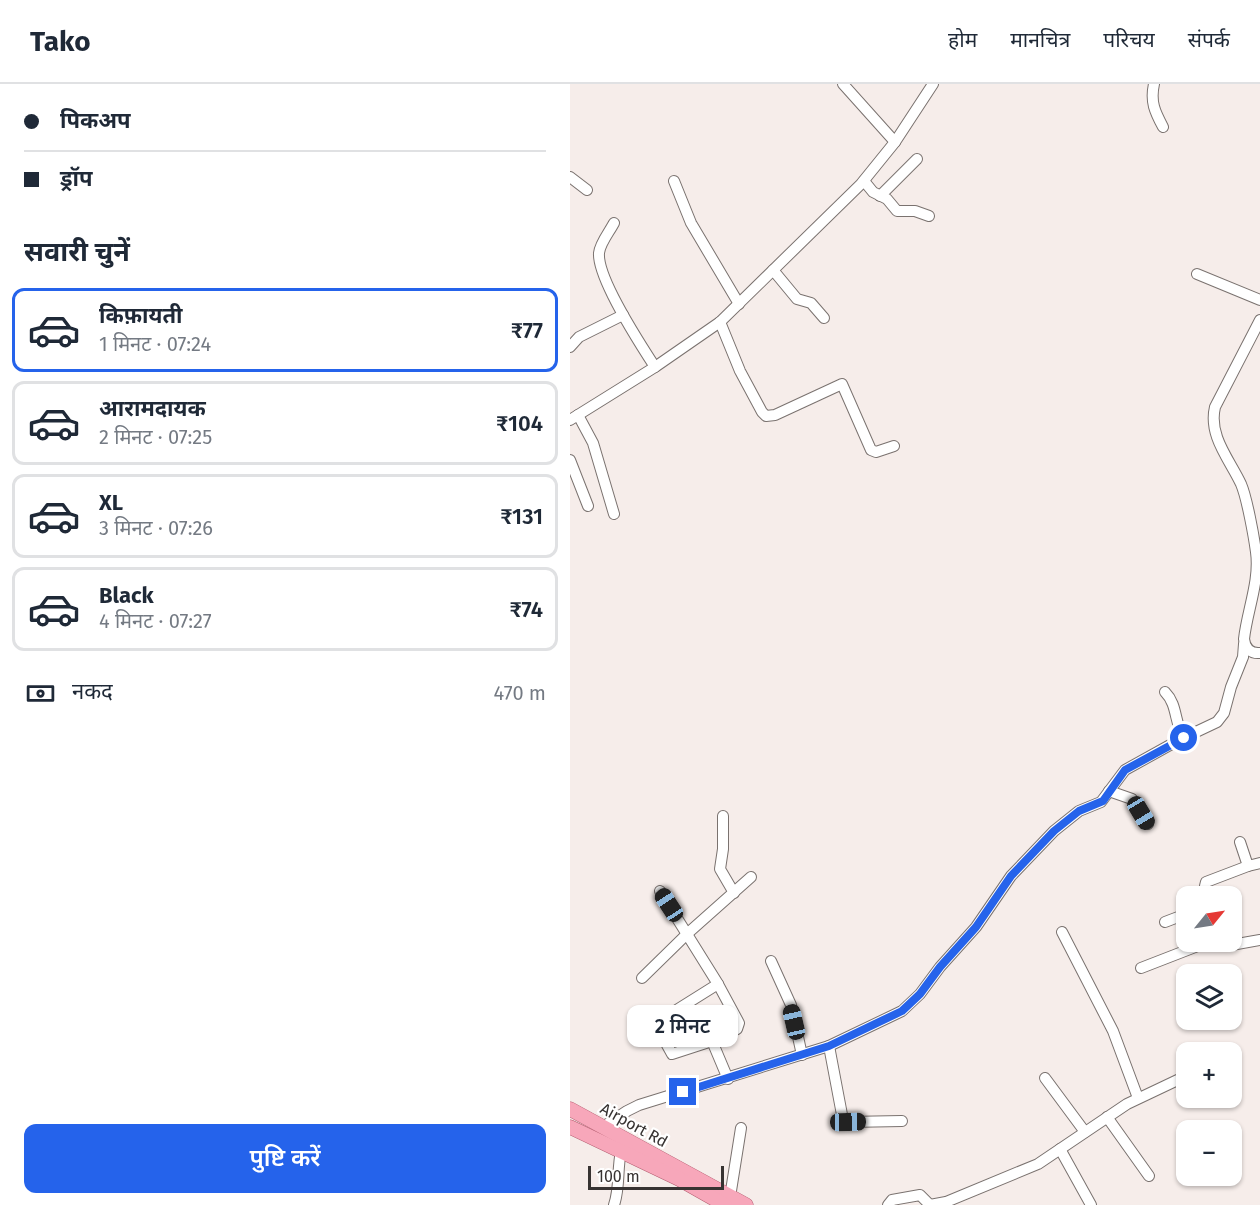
<!DOCTYPE html>
<html lang="hi">
<head>
<meta charset="utf-8">
<style>
	:root { --surface:#fff; --page:#f2f2f3; --text:#1f2937; --muted:#747a83; --line:#e0e1e3; --accent:#2563eb }
	body { margin:0; font-family:"Fira Sans","Noto Sans Devanagari",sans-serif; background:var(--page); color:var(--text); height:100vh; display:flex; flex-direction:column; font-size:22px; white-space:nowrap }
	* { box-sizing:border-box; margin:0 }
	p { font-size:20px; color:var(--muted) }
	.icon { flex:none; width:33px; height:33px; fill:none; stroke:currentColor; stroke-width:2; stroke-linecap:round; stroke-linejoin:round }
	.map { position:relative; flex:1; overflow:hidden }
	.details { display:flex; flex-direction:column; background:var(--surface); width:570px }
	.details>* { flex:none }
	.guide { display:grid; align-content:center; height:132px; padding:0 24px; background:var(--surface) }
	.needle { width:39px; rotate:60deg }
	.controls { position:absolute; left:606px; top:802px; display:grid; gap:12px }
	.controls a { display:grid; place-items:center; width:66px; height:66px; border-radius:12px; background:var(--surface); box-shadow:0 2px 4px #0004; font-size:30px }
	.scale { position:absolute; left:18px; bottom:15px; width:136px; box-sizing:border-box; padding-left:6px; border:3px solid #373332; border-top:0; font-size:16px; line-height:21px; white-space:nowrap; color:#373332; -webkit-text-stroke:4px #fff; paint-order:stroke }
	.end { position:absolute; width:27px; height:27px; margin:-14px; border:8px solid #2563eb; background:#fff; box-shadow:0 0 0 3px #fff }
	.from { border-radius:50% }
	.bubble { position:absolute; height:42px; border-radius:12px; background:var(--surface); box-shadow:0 2px 4px #0004; font-size:20px; font-weight:600; line-height:42px; text-align:center }
	.car { position:absolute; width:18px; height:36px; margin:-18px -9px; border-radius:8px; box-shadow:0 0 4px 2px #0007; background:linear-gradient(#222 24%,#8ab4d8 0 40%,#222 0 76%,#8ab4d8 0 86%,#222 0) }
	.guide b { display:flex; align-items:center; gap:21px; height:57px; font-size:22px }
	.guide b+b { border-top:2px solid var(--line) }
	.guide i { width:15px; height:15px; background:var(--text) }
	ul { padding:0; list-style:none }
	li { display:flex; align-items:center; gap:18px; height:84px; margin:0 12px 9px; padding:0 12px; border:3px solid var(--line); border-radius:12px }
	li div { flex:1 }
	li b { display:block; font-size:22px }
	li em { font-style:normal; font-weight:600 }
	li.current { border-color:var(--accent) }
	li>.icon { width:54px; height:54px; stroke-width:1.5 }
	h2 { padding:0 24px; font-size:27px; line-height:72px }
	.pay { display:flex; align-items:center; gap:15px; height:66px; padding:0 24px; font-size:22px }
	.pay p { margin-inline-start:auto }
	.primary-button { display:flex; gap:12px; margin-top:auto; padding:12px 24px }
	.primary-button a { flex:1; height:69px; border-radius:12px; background:var(--accent); color:#fff; font-size:24px; font-weight:600; line-height:69px; text-align:center }
	header { display:flex; align-items:center; gap:36px; box-sizing:border-box; height:84px; padding:0 30px; background:var(--surface); border-bottom:2px solid var(--line) }
	header strong { font-size:28px }
	nav { display:flex; gap:33px; margin-inline-start:auto; font-size:21px }
	main { display:flex; flex:1; min-height:0 }
	.map>svg:first-child { display:block }
	.lines { fill:none; stroke-linecap:round; stroke-linejoin:round }
	.minor-casing { stroke:#7a726f; stroke-width:12 }
	.major-casing { stroke:#b0596c; stroke-width:15 }
	.minor { stroke:#fff; stroke-width:10 }
	.major { stroke:#f7a7ba; stroke-width:14 }
	.route { stroke:#2563eb; stroke-width:8 }
	.labels { text-anchor:middle; dominant-baseline:central; stroke-width:4.5; stroke-linejoin:round; paint-order:stroke }
	.street-label { font-size:16px; fill:#373332; stroke:#fff }
</style>
</head>
<body>
<header>
<strong>Tako</strong>
<nav><a>होम</a><a>मानचित्र</a><a>परिचय</a><a>संपर्क</a></nav>
</header>
<main>
<section class="details">
<div class="guide">
<b><i class="from"></i>पिकअप</b>
<b><i></i>ड्रॉप</b>
</div>
<h2>सवारी चुनें</h2>
<ul>
<li class="current"><svg class="icon" aria-label="car" viewBox="0 0 24 24"><path d="M5 17H2v-5l4-1 3-4h7l3 4 3 1v5h-3M9 17h6M6 11h13"/><circle cx="7" cy="17" r="2"/><circle cx="17" cy="17" r="2"/></svg><div><b>किफ़ायती</b><p>1 मिनट · 07:24</p></div><em>₹77</em></li>
<li><svg class="icon" aria-label="car" viewBox="0 0 24 24"><path d="M5 17H2v-5l4-1 3-4h7l3 4 3 1v5h-3M9 17h6M6 11h13"/><circle cx="7" cy="17" r="2"/><circle cx="17" cy="17" r="2"/></svg><div><b>आरामदायक</b><p>2 मिनट · 07:25</p></div><em>₹104</em></li>
<li><svg class="icon" aria-label="car" viewBox="0 0 24 24"><path d="M5 17H2v-5l4-1 3-4h7l3 4 3 1v5h-3M9 17h6M6 11h13"/><circle cx="7" cy="17" r="2"/><circle cx="17" cy="17" r="2"/></svg><div><b>XL</b><p>3 मिनट · 07:26</p></div><em>₹131</em></li>
<li><svg class="icon" aria-label="car" viewBox="0 0 24 24"><path d="M5 17H2v-5l4-1 3-4h7l3 4 3 1v5h-3M9 17h6M6 11h13"/><circle cx="7" cy="17" r="2"/><circle cx="17" cy="17" r="2"/></svg><div><b>Black</b><p>4 मिनट · 07:27</p></div><em>₹74</em></li>
</ul>
<div class="pay"><svg class="icon" aria-label="cash" viewBox="0 0 24 24"><path d="M3 7h18v10H3z"/><circle cx="12" cy="12" r="2"/></svg>नकद<p>470 m</p></div>
<div class="primary-button"><a>पुष्टि करें</a></div>
</section>
<div class="map">
<svg width="690" height="1121" viewBox="0 0 690 1121">
	<rect width="100%" height="100%" fill="#f6edea"/>
	<g class="lines">
		<!-- minor casing -->
		<g class="minor-casing">
			<g id="minor">
				<path d="M273,0L325,58"/>
				<path d="M584,0C580,18 585,28 593,43"/>
				<path d="M0,93L17,106"/>
				<path d="M104,97L121,139L169,220"/>
				<path d="M294,97L303,108L317,115L327,127H345L359,132"/>
				<path d="M310,112L347,75"/>
				<path d="M44,139C40,147 30,159 29,169C27,194 70,260 85,283"/>
				<path d="M203,186L227,215L241,219L254,234"/>
				<path d="M627,190L690,216"/>
				<path d="M690,236L645,323C638,352 660,376 671,400C677,414 684,453 686,468C690,497 677,527 674,555C675,564 681,570 690,569"/>
				<path d="M150,238L170,287L192,328L196,332L205,331L272,300L301,366L306,368L324,362"/>
				<path d="M0,263L9,253L53,231"/>
				<path d="M8,331L23,359L44,430"/>
				<path d="M0,336L85,283L150,238L291,100L325,58L363,0"/>
				<path d="M0,376L18,422"/>
				<path d="M595,608C608,621 604,639 614,654"/>
				<path d="M539,707L562,715L578,740"/>
				<path d="M153,732V765L150,785L164,809"/>
				<path d="M670,758L678,782L690,779"/>
				<path d="M90,807L148,900L169,939L167,945L142,957L158,995"/>
				<path d="M638,813L635,802L636,798L678,782"/>
				<path d="M595,838L616,830"/>
				<path d="M492,848L543,947L568,1014"/>
				<path d="M653,858L656,862L690,856"/>
				<path d="M201,877L221,921L232,971"/>
				<path d="M571,884L638,858"/>
				<path d="M72,894L118,849L181,793"/>
				<path d="M142,957L102,970L86,941L89,937L148,900"/>
				<path d="M259,962L273,1036L278,1038L332,1037"/>
				<path d="M475,994L515,1048"/>
				<path d="M537,1033L579,1092"/>
				<path d="M33,1043L57,1027L69,1021L259,962L332,927L350,910L370,883L406,843L441,792L484,747L509,727L531,718L555,686L609,656L647,638L654,629L661,603L673,573L674,560"/>
				<path d="M490,1065L521,1121"/>
				<path d="M160,1113L171,1044"/>
				<path d="M44,1121C50,1104 47,1085 51,1067"/>
				<path d="M318,1121L322,1116L350,1111L360,1121L376,1118L468,1080L557,1020L616,992"/>
			</g>
		</g>
		<!-- major casing -->
		<g class="major-casing">
			<g id="major">
				<path d="M0,1025L176,1121"/>
				<path d="M0,1043L109,1095L155,1121"/>
			</g>
		</g>
		<!-- minor -->
		<use href="#minor" class="minor"/>
		<!-- major -->
		<use href="#major" class="major"/>
	</g>
	<g class="lines">
		<!-- route -->
		<path class="route" d="M113,1008L259,962L332,927L350,910L370,883L406,843L441,792L484,747L509,727L533,717L555,686L614,654"/>
	</g>
	<g class="labels">
		<!-- street labels -->
		<g class="street-label">
			<text transform="translate(64 1041) rotate(29)">Airport Rd</text>
		</g>
	</g>
</svg>
<div class="controls">
<a><svg class="needle" viewBox="-14 -14 28 28"><path d="M0-13l5 13h-10z" fill="#e53935"/><path d="M0 13l5-13h-10z" fill="#747a83"/></svg></a>
<a><svg class="icon" aria-label="layers" viewBox="0 0 24 24"><path d="M12 4l9 5-9 5-9-5zM3 14l9 5 9-5"/></svg></a>
<a>+</a>
<a>−</a>
</div>
<div class="scale">100 m</div>
<i class="end from" style="left:614px;top:654px"></i>
<i class="end" style="left:113px;top:1008px"></i>
<div class="bubble" style="left:57px;top:921px;width:111px">2 मिनट</div>
<i class="car" style="left:571px;top:729px;rotate:149deg"></i>
<i class="car" style="left:99px;top:821px;rotate:327deg"></i>
<i class="car" style="left:224px;top:938px;rotate:347deg"></i>
<i class="car" style="left:278px;top:1038px;rotate:89deg"></i>
</div>
</main>
</body>
</html>
